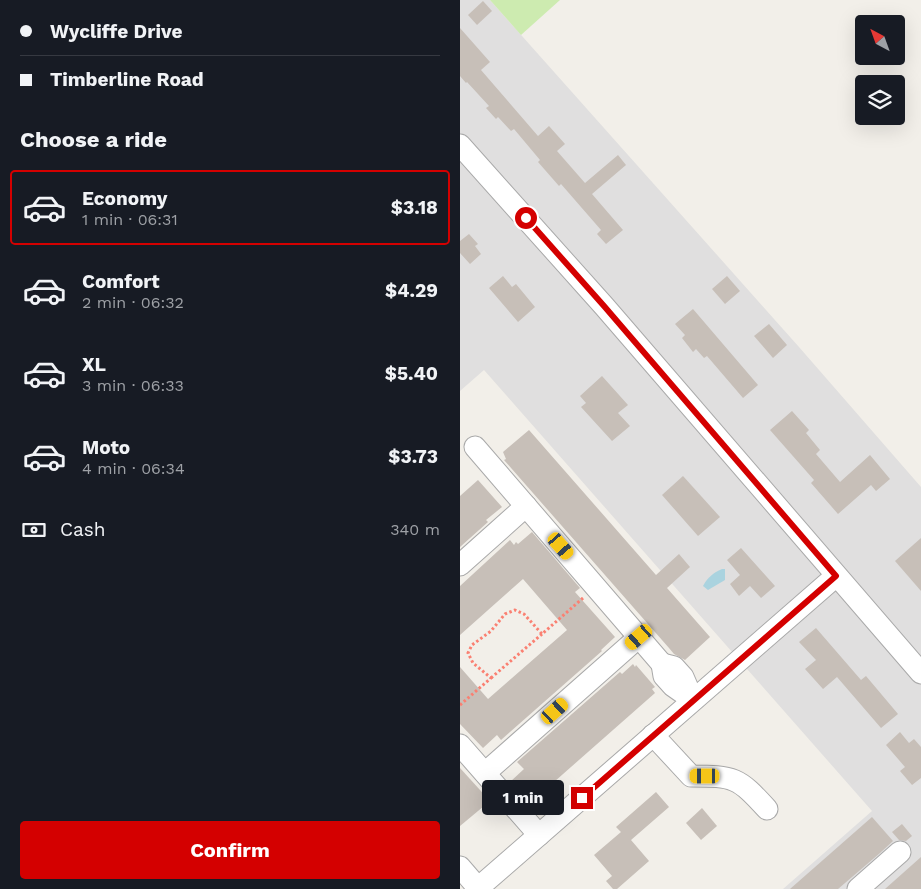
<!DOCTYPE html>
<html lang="en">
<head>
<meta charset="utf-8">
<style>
	:root { --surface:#171b24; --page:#242831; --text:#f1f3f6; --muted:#9ea1a6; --line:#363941; --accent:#d40000 }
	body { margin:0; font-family:"Work Sans",sans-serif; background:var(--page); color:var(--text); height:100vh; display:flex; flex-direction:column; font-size:19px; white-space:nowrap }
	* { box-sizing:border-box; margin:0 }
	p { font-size:16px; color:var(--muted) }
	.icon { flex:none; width:28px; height:28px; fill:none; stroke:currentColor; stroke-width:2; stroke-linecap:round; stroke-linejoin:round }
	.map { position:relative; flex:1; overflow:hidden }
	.details { display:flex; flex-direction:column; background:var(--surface); width:460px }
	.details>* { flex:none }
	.hud { display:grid; align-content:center; height:110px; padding:0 20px; background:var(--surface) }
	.needle { width:32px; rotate:319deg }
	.controls { position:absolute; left:395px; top:15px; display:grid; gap:10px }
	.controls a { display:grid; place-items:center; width:50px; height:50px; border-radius:5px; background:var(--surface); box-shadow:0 5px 20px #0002; font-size:25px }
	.end { position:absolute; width:22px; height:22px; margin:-11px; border:6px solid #d40000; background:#fff; box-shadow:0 0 0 2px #fff }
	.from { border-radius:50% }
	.bubble { position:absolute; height:35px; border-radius:5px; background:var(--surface); box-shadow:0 5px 20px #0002; font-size:16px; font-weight:700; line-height:35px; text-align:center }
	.car { position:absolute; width:15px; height:30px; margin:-15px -8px; border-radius:6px; box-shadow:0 0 4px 1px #0007; background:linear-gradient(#f5c518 24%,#345 0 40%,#f5c518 0 76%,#345 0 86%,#f5c518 0) }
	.hud b { display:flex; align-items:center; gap:18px; height:48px; font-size:19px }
	.hud b+b { border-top:1px solid var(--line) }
	.hud i { width:12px; height:12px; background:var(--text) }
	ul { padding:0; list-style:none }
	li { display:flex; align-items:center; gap:15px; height:75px; margin:0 10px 8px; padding:0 10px; border:2px solid transparent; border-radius:5px }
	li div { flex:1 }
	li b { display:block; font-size:19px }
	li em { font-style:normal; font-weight:700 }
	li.active { border-color:var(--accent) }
	li>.icon { width:45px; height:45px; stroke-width:1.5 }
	h2 { padding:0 20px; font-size:22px; line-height:60px }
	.pay { display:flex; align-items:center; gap:12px; height:55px; padding:0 20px; font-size:19px }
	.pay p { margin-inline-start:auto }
	.primary-button { display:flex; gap:10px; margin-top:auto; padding:10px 20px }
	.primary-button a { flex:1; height:58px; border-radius:5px; background:var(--accent); color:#fff; font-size:20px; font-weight:700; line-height:58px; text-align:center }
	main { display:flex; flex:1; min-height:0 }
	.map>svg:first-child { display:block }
	.residential { fill:#e0dfdf }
	.grass { fill:#cdebb0 }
	.water { fill:#aad3df }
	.building { fill:#c7bfb8 }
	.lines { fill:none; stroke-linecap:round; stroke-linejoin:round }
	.minor-casing { stroke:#a9a9a9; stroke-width:23 }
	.path { stroke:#fa8072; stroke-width:3; stroke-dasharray:2.5 2.5; stroke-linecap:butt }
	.minor { stroke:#fff; stroke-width:21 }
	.route { stroke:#d40000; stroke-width:6 }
</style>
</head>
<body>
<main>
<section class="details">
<div class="hud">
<b><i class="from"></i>Wycliffe Drive</b>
<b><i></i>Timberline Road</b>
</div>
<h2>Choose a ride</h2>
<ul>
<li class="active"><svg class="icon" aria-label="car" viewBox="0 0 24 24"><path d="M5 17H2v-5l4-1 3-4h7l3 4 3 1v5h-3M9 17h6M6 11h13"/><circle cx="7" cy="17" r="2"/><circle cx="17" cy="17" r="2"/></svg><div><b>Economy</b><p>1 min · 06:31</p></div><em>$3.18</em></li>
<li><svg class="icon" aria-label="car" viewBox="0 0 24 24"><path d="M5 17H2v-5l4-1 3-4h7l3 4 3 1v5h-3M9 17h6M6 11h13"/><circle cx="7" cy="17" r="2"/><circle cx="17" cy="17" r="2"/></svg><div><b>Comfort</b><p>2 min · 06:32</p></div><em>$4.29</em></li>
<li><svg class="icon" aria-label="car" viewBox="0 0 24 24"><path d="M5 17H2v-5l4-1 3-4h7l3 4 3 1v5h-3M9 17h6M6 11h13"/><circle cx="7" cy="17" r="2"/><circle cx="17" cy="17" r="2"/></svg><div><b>XL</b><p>3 min · 06:33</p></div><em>$5.40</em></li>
<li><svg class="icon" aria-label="car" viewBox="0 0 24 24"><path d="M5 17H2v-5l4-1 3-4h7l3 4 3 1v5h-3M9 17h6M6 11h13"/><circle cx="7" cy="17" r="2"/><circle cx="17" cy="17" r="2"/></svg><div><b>Moto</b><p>4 min · 06:34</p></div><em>$3.73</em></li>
</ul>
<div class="pay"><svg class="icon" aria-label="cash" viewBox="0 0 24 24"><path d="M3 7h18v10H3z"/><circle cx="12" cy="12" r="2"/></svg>Cash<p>340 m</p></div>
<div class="primary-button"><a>Confirm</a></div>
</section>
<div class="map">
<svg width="461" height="889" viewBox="0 0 461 889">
	<rect width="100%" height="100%" fill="#f2efe9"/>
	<!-- residential -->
	<path class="residential" d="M0,0H30L339,347L461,487V889H323L412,811L24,370L0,391Z"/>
	<!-- grass -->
	<path class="grass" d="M30,0H100L61,35Z"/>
	<!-- water -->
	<path class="water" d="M262,569H265V580L248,590L243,586C248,577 253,573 262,569Z"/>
	<!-- building -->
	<g class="building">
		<path d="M23,1L32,11L17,25L8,15Z"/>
		<path d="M0,28L30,62L21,70L78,136L89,126L105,144L97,151L125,183L158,155L166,165L132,194L163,230L146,244L137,234L141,230L101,184L99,186L78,162L80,160L54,129L51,131L38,117L36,119L26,108L29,106L7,82L6,83L0,76Z"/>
		<path d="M9,234L18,244L15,246L21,254L10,264L0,253V241Z"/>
		<path d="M43,276L52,287L56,284L75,307L58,322L29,288Z"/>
		<path d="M267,276L280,291L265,304L252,289Z"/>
		<path d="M233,309L298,385L283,398L247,356L244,358L236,349L233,352L222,338L225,335L215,324Z"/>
		<path d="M309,324L327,345L313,358L294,336Z"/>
		<path d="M142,376L168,405L158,413L170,426L152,441L121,407L126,403L120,396Z"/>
		<path d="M332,411L349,430L346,433L360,450L356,454L380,482L410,455L430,479L416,491L411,485L378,514L351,483L354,480L310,430Z"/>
		<path d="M69,430L196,575L219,554L230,567L207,588L250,637L225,660L214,654L209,648L44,460L46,459L43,452Z"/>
		<path d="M223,476L260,517L238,536L202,495Z"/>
		<path d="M18,480L42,507L26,520L28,522L0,547V496Z"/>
		<path d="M72,532L120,588L115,592L155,637L141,650L142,651L41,740L37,735L23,748L0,724V667L28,699L107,630L63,579L0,635V586L50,540L54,545L56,542L58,544Z"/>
		<path d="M461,538V591L435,561Z"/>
		<path d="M281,548L315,586L301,598L290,586L279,596L270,584L280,575L267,560Z"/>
		<path d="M356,628L401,680L406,676L438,714L421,728L377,677L363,689L345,669L356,660L339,642Z"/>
		<path d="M173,664L175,667L176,665L195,687L192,689L195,693L69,804L50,782L64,769L57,762L160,672L162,674Z"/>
		<path d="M440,732L449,743L454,739L461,747V778L452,785L440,771L445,767L426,745Z"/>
		<path d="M0,768L30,801L0,826Z"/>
		<path d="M196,792L209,807L171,840L189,861L157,889H153L146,881L152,876L134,855L161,832L156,827Z"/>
		<path d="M242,808L257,826L241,840L226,823Z"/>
		<path d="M412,817L433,841L420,853L378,889H330Z"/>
		<path d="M442,824L452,836L446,841L439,840L432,832Z"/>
		<path d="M461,857V889H425Z"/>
	</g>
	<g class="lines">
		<!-- minor casing -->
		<g class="minor-casing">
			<g id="minor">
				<path d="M0,145L144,306L461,673"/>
				<path d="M15,447L202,664"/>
				<path d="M0,565L66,506"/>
				<path d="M202,664L214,667L223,677L233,700L213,686L204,676Z"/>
				<path d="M193,735L231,776C274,776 278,777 307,809"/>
				<path d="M0,745L79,835"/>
				<path d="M25,773L179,637"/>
				<path d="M0,867L19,889"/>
				<path d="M17,889L376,576"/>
				<path d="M398,889L440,852"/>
			</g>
		</g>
		<!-- path -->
		<g class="path">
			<path d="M31,678L82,634"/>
			<path d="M0,705L31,678L13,663L8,653L12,645L31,631L45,614L55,610L64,614L82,634L123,598"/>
		</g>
		<!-- minor -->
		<use href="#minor" class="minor"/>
	</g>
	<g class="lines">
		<!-- route -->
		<path class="route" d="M66,218L144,306L376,576L122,798"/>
	</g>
</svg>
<div class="controls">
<a><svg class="needle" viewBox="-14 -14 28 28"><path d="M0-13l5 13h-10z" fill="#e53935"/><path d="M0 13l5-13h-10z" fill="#9ea1a6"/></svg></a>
<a><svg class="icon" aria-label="layers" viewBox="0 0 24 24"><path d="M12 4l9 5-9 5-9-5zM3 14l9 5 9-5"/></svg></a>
</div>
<i class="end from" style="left:66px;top:218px"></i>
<i class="end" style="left:122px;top:798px"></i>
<div class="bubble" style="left:22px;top:780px;width:82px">1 min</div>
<i class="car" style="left:101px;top:546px;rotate:139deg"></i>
<i class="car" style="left:179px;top:637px;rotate:229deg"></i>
<i class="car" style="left:95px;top:711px;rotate:48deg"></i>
<i class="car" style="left:245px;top:776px;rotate:270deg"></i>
</div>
</main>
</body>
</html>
